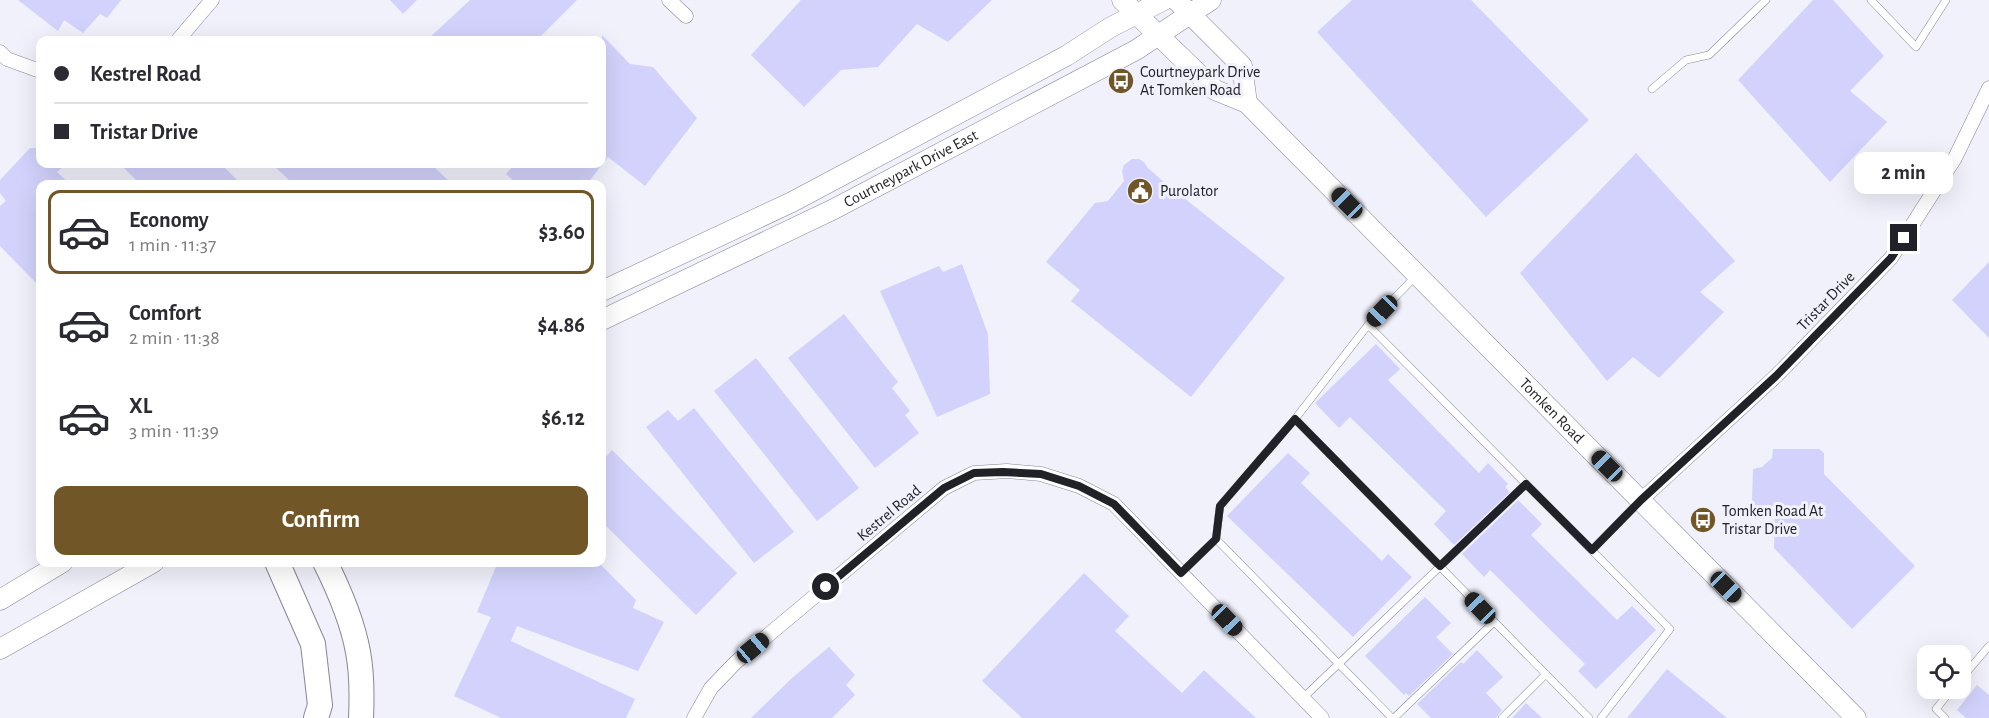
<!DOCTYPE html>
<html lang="en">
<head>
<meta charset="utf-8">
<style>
	:root { --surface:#fff; --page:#f7f7f7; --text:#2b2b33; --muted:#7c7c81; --line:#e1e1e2; --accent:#715628 }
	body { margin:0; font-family:"Alegreya Sans",sans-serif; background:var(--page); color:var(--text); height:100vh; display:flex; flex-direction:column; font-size:22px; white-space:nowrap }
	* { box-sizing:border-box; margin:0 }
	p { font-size:20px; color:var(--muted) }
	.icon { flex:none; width:33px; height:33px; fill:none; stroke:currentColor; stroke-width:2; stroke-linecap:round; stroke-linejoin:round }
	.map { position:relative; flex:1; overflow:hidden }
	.sheet { position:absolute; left:36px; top:180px; width:570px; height:387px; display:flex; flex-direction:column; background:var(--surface); border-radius:12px; box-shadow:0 6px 24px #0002 }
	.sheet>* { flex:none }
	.hud { position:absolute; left:36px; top:36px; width:570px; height:132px; border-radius:12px; box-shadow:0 6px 24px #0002; display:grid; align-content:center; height:132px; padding:0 18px; background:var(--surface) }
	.buttons { position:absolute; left:1917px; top:645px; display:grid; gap:12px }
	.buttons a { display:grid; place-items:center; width:54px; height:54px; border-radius:12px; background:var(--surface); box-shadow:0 6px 24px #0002; font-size:30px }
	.end { position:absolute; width:27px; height:27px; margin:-14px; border:8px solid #212128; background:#fff; box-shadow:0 0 0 3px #fff }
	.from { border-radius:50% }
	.bubble { position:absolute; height:42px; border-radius:12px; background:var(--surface); box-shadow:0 6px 24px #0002; font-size:20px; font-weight:700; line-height:42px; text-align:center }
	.car { position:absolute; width:18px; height:36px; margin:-18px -9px; border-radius:8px; box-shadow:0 0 4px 2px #0007; background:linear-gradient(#222 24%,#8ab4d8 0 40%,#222 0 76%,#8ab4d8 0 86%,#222 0) }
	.hud b { display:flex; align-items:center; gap:21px; height:57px; font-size:22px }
	.hud b+b { border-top:2px solid var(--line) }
	.hud i { width:15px; height:15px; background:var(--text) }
	ul { padding:10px 0 0; list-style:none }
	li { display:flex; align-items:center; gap:18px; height:84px; margin:0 12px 9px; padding:0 6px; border:3px solid transparent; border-radius:12px }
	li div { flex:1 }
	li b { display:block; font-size:22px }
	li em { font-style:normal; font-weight:700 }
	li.selected { border-color:var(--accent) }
	li>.icon { width:54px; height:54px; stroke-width:1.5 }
	.primary-button { display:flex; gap:12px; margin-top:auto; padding:12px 18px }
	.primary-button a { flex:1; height:69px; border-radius:12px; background:var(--accent); color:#fff; font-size:24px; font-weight:700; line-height:69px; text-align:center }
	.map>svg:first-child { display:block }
	.building { fill:#d2d2fc }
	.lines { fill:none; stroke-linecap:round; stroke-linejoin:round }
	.lane-casing { stroke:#878798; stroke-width:8 }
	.street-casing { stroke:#878798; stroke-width:15 }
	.secondary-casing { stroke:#878798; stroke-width:21 }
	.highway-casing { stroke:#878798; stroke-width:26 }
	.lane { stroke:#fff; stroke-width:7 }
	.street { stroke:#fff; stroke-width:14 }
	.secondary { stroke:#fff; stroke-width:20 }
	.highway { stroke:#fff; stroke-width:24 }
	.route { stroke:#212128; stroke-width:8 }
	.labels { text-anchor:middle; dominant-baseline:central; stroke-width:6; stroke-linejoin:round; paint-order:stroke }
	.poi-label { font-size:16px; fill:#212128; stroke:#f1f1fc; text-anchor:start }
	.street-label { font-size:16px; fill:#212128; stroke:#f1f1fc }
</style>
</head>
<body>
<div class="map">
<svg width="1989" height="718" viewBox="0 0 1989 718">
	<rect width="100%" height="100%" fill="#f1f1fc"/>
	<!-- building -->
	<g class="building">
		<path d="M18,0H121L107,18L100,14L83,33L64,20L58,31Z"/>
		<path d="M390,0H417L403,14Z"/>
		<path d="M470,0H577L537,40H427Z"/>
		<path d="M801,0H992L948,42L917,24L878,67L841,70L804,107L751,55Z"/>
		<path d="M1352,0H1471L1589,120L1486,217L1317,32Z"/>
		<path d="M1813,0H1833L1884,56L1850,91L1887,122L1830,182L1738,80Z"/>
		<path d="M602,35L630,64L653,67L697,118L645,186L608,157L587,184H517L506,174L515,164H602Z"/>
		<path d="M30,148H40V164H66L57,172L70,184H40V287L0,246V206L6,201L0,193V180Z"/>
		<path d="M1636,153L1735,261L1700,292L1724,312L1659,378L1633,357L1607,381L1520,273Z"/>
		<path d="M1132,159H1139L1144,162L1148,168L1165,183L1285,278L1191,397L1071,301L1080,290L1046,262L1095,203L1108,201L1124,181L1122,171L1124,165Z"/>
		<path d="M120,164H221L241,184H140Z"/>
		<path d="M272,164H431L452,184H293Z"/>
		<path d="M1989,262V338L1952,300Z"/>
		<path d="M962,264L988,334L990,394L937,417L880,291L939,266L943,272Z"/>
		<path d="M844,314L898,382L892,388L910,411L905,415L919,433L875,468L788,358Z"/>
		<path d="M1376,344L1400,369L1388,380L1479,473L1488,463L1508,484L1505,487L1510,492L1454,545L1434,524L1446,511L1350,417L1339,428L1315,403Z"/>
		<path d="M756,358L859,488L817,521L714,391Z"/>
		<path d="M694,408L794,532L754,563L646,427L668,410L678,421Z"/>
		<path d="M1773,449H1819L1824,453V474L1915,566L1852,629L1774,548L1775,506H1754L1752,500L1753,469L1762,467L1772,458Z"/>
		<path d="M612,450L737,573L696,615L602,522V461Z"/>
		<path d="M1288,453L1310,473L1301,483L1382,561L1388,554L1412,577L1353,637L1227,516Z"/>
		<path d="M1518,500L1542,524L1531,535L1617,620L1632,606L1656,630L1596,689L1578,671L1585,664L1490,570L1484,577L1462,554Z"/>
		<path d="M498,562H598L636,600L633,608L664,622L638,671L517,626L511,641L635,699L626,718H501L454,696L491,617L477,612Z"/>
		<path d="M1084,573L1129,616L1115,631L1182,693L1204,670L1256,718H1022L982,681Z"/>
		<path d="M1425,597L1451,623L1436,637L1453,654L1409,696L1406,693L1404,695L1365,656Z"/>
		<path d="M829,647L855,675L846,685L855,695L832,718H751L792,678Z"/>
		<path d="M1477,650L1503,677L1486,693L1502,710L1496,718H1431L1417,704L1461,662L1463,664Z"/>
		<path d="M1667,669L1727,718H1627Z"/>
		<path d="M1977,685L1989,695V718H1966L1957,710Z"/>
		<path d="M1526,703L1542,718H1512Z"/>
	</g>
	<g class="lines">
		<!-- lane casing -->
		<g class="lane-casing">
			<g id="lane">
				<path d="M1871,0L1916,47L1946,0"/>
				<path d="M1652,89L1686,60L1709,55L1766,0"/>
				<path d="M1368,325L1670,629L1601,718"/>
				<path d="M1295,419L1589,718"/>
				<path d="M1216,539L1392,718"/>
				<path d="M1592,550L1640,501"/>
				<path d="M1181,573L1216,539L1220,506L1295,419L1368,325L1416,276"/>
				<path d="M1960,680L1989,646"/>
				<path d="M1303,698L1526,484"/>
				<path d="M1394,718L1494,622"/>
				<path d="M1502,718L1546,674"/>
				<path d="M1945,718L1936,709L1953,688"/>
			</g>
		</g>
		<!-- street casing -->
		<g class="street-casing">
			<g id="street">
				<path d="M669,0L686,16"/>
				<path d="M178,40L212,0"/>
				<path d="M0,52L7,59L40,71"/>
				<path d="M1641,500L1776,376L1891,258L1955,158L1989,88"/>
				<path d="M694,718L711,688L736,662L944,488L974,473L1007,471L1041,474L1079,486L1114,504L1322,718"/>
			</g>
		</g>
		<!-- secondary casing -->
		<g class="secondary-casing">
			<g id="secondary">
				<path id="s1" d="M1122,0L1215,90L1247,103L1856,718"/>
				<path d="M1176,0L1242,66L1247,103"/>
				<path d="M602,291L792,202L1066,56L1111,27L1164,0"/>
				<path id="s2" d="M602,320L834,209L1136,50L1211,0"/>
				<path d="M0,600L63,562"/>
				<path d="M0,649L154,562"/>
			</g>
		</g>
		<!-- highway casing -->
		<g class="highway-casing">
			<g id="highway">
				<path d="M277,562L313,644L320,705L316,718"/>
				<path d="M325,562C338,588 353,624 358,652C362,673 362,696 361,718"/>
			</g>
		</g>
		<!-- lane -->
		<use href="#lane" class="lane"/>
		<!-- street -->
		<use href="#street" class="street"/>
		<!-- secondary -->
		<use href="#secondary" class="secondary"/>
		<!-- highway -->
		<use href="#highway" class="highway"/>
	</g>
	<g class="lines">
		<!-- route -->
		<path class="route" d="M826,587L944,488L974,473L1003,472L1041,474L1079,486L1114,504L1181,573L1216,539L1220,506L1295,419L1440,566L1526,484L1592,550L1641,500L1776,376L1891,258L1904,238"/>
	</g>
	<!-- icons -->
	<defs>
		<g id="bus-disc" transform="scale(1.35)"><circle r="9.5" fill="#715628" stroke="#f1f1fc"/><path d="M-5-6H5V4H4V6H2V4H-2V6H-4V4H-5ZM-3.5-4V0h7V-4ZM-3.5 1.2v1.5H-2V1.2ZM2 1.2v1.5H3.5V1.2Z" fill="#fff"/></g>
		<g id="civic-disc" transform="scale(1.35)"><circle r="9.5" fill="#715628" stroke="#f1f1fc"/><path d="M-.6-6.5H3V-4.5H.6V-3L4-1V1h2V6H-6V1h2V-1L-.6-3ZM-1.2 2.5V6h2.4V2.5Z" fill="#fff"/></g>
	</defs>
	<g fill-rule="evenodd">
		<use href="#bus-disc" x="1121" y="81"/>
		<use href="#civic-disc" x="1140" y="191"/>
		<use href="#bus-disc" x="1703" y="520"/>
	</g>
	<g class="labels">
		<!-- poi labels -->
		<g class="poi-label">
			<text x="1140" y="72">Courtneypark Drive<tspan x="1140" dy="18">At Tomken Road</tspan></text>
			<text x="1160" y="191">Purolator</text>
			<text x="1722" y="511">Tomken Road At<tspan x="1722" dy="18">Tristar Drive</tspan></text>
		</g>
		<!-- street labels -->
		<g class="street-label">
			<text stroke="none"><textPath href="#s2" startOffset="344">Courtneypark Drive East</textPath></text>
			<text transform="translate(1826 301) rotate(-46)">Tristar Drive</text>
			<text stroke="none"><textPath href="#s1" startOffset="597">Tomken Road</textPath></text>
			<text transform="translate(889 513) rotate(-40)">Kestrel Road</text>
		</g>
	</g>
</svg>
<div class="buttons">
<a><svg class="icon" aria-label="locate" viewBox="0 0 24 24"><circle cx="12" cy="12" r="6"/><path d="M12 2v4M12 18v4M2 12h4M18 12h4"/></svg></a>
</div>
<i class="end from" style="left:826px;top:587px"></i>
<i class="end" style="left:1904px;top:238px"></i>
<div class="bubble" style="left:1854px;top:152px;width:99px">2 min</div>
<i class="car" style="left:1347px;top:203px;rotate:315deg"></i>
<i class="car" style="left:1382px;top:311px;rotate:224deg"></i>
<i class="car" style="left:1607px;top:466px;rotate:315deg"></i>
<i class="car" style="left:1726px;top:587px;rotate:135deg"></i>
<i class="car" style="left:1480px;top:608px;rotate:316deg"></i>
<i class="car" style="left:1227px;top:620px;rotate:136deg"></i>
<i class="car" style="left:753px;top:648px;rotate:50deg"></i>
<div class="hud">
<b><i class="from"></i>Kestrel Road</b>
<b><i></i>Tristar Drive</b>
</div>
<section class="sheet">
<ul>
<li class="selected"><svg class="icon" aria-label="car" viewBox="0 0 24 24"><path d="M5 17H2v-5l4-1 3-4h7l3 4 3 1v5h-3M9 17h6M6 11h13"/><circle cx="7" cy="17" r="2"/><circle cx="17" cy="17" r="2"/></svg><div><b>Economy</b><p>1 min · 11:37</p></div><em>$3.60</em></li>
<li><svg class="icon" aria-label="car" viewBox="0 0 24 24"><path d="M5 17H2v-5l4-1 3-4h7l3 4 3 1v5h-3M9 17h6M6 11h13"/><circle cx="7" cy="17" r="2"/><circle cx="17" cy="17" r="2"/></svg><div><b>Comfort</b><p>2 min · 11:38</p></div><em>$4.86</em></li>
<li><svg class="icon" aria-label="car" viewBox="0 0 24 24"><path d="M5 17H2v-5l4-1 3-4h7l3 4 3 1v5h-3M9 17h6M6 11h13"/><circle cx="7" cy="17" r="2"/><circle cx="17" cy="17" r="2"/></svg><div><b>XL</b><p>3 min · 11:39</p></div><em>$6.12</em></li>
</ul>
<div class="primary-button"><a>Confirm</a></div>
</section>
</div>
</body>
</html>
